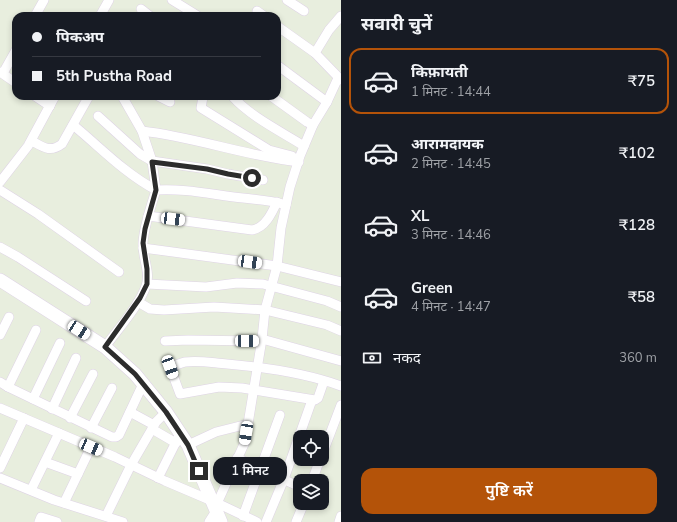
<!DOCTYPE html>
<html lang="hi">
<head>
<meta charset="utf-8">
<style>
	:root { --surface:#171b24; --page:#242831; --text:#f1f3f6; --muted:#9ea1a6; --line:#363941; --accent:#b45309 }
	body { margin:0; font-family:"Nunito Sans","Noto Sans Devanagari",sans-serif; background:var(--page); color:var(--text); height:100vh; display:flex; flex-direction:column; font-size:15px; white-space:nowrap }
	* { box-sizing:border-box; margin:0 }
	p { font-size:13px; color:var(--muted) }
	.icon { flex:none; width:22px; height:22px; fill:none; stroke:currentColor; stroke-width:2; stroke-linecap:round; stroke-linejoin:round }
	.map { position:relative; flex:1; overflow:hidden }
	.sheet { display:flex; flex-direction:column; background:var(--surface); width:336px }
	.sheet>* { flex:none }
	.guide { position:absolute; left:12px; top:12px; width:269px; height:88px; border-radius:12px; box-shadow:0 2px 6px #0003; display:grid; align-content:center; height:88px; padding:0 20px; background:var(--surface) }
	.buttons { position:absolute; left:293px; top:430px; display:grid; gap:8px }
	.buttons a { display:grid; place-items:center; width:36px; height:36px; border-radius:8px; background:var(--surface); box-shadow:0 2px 6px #0003; font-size:20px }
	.end { position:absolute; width:18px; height:18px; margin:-9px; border:5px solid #2c2c2c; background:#fff; box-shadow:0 0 0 2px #fff }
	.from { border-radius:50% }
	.bubble { position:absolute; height:28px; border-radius:12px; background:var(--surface); box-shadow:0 2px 6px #0003; font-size:13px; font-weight:600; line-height:28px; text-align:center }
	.car { position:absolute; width:12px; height:24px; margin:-12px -6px; border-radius:5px; box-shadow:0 0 3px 1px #0007; background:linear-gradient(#fff 24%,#345 0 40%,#fff 0 76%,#345 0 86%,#fff 0) }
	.guide b { display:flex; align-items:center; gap:14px; height:38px; font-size:15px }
	.guide b+b { border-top:1px solid var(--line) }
	.guide i { width:10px; height:10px; background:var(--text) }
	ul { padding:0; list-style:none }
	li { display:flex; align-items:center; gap:12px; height:66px; margin:0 8px 6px; padding:0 12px; border:2px solid transparent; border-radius:12px }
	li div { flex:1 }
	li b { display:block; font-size:15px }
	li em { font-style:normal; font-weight:600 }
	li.active { border-color:var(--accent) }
	li>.icon { width:36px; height:36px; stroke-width:1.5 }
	h2 { padding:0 20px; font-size:18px; line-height:48px }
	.pay { display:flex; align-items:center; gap:10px; height:44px; padding:0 20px; font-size:15px }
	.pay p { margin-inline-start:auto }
	.button { display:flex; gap:8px; margin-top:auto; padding:8px 20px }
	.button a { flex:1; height:46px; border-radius:12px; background:var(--accent); color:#fff; font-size:16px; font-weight:600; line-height:46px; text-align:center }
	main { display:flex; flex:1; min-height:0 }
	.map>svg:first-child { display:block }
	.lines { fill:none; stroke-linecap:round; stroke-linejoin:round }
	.street-casing { stroke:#ded3e5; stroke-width:10 }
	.secondary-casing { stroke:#ded3e5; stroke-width:14 }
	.street { stroke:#fff; stroke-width:9 }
	.secondary { stroke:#fff; stroke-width:13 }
	.route { stroke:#2c2c2c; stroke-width:5 }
</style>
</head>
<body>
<main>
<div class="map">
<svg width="341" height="522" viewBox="0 0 341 522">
	<rect width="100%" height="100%" fill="#e8eede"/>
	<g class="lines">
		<!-- street casing -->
		<g class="street-casing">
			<g id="street">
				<path d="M172,0L198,16"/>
				<path d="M287,0L304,11"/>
				<path d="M141,9L150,16"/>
				<path d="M257,11L264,16"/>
				<path d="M35,16L44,0"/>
				<path d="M100,16L109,0"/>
				<path d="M277,26L315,53L341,80"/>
				<path d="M315,53L329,30L341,16"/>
				<path d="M277,65L327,102"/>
				<path d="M0,72L16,83"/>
				<path d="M3,73L16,50"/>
				<path d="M35,96L50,106"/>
				<path d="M122,96L142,131L152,161L156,190C185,188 214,195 243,198C259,200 270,200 286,205"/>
				<path d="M158,96L170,102"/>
				<path d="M202,96L203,97L201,108L269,150L292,156"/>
				<path d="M232,96C251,117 280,131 304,146"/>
				<path d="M271,96L307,122L313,125"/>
				<path d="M98,116L140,154L152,161L207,169L228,174L263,180"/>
				<path d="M73,125C100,147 124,173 156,190C151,207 144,225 143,243C142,257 151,272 146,286C139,306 118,329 105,347"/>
				<path d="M142,131C195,137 246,156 299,162"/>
				<path d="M32,141C43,147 50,153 62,144L89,96"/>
				<path d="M0,182L28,146L55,96"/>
				<path d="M0,190L38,214L119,272"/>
				<path d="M148,216L252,230C265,228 272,213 277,202"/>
				<path d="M0,247L18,257L86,301"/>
				<path d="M143,248L277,266L341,282"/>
				<path d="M147,284L206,287L237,283L263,284L327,301L341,307"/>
				<path d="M138,302L150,309L164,310L214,307L265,310L327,325L341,331"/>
				<path d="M0,335L9,317"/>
				<path d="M262,339L341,361"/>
				<path d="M165,341L188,340L261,341"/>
				<path d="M324,381L318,398L315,400L242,388L219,387L180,394L170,367C175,366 180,363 185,362C199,360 213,363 227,364C262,367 308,374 341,386"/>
				<path d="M0,382L8,387L112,437H116L119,435L143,384"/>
				<path d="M8,387L36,330"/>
				<path d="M33,399L60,343"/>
				<path d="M0,408L115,457L165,481L212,501"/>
				<path d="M52,409L76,358"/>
				<path d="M130,412L154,425"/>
				<path d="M70,418L93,374"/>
				<path d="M91,428L112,388"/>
				<path d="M152,429L176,443"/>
				<path d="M188,445L216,432L248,424"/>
				<path d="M322,455L341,405"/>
				<path d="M237,458L300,487"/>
				<path d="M45,462L78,474"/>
				<path d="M0,468L24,418"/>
				<path d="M0,478L54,500L123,522"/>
				<path d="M158,478L180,434"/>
				<path d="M312,481L320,459"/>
				<path d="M31,490L59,433"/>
				<path d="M64,503L91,447"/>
				<path d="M217,503L257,522"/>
				<path d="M215,508L245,442L262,339L265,310L277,266L281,228L290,187L300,156L313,125L327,102L338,78"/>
				<path d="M106,516L131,465L156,422L166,412"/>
				<path d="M243,516L280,415"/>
				<path d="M39,522L41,517L57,522"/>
				<path d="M209,522L216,511"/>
				<path d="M266,522L284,479L312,400"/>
				<path d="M296,522L304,503"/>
				<path d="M339,522L341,516"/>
			</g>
		</g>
		<!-- secondary casing -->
		<g class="secondary-casing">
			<path id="secondary" d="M0,280L105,347L135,374L166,412L188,445L221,522"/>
		</g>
		<!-- street -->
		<use href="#street" class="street"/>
		<!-- secondary -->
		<use href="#secondary" class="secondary"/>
	</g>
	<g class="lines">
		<!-- route -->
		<path class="route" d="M199,471L188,445L166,412L135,374L105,347L140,298L147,284V269L143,243L145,229L156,190L152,162L207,169L228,174L252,178"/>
	</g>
</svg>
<div class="buttons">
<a><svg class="icon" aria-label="locate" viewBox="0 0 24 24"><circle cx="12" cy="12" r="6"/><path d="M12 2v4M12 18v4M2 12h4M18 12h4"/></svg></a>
<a><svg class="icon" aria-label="layers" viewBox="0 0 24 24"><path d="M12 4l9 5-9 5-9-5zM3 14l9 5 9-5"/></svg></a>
</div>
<i class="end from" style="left:252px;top:178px"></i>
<i class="end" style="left:199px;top:471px"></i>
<div class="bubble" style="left:213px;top:457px;width:74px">1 मिनट</div>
<i class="car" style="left:173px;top:219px;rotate:97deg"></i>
<i class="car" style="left:250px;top:262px;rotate:98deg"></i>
<i class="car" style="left:79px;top:330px;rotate:123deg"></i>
<i class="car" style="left:247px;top:341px;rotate:90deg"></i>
<i class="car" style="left:170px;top:367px;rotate:160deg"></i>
<i class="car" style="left:246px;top:433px;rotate:189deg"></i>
<i class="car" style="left:91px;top:447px;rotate:113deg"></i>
<div class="guide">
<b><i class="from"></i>पिकअप</b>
<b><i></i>5th Pustha Road</b>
</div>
</div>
<section class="sheet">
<h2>सवारी चुनें</h2>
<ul>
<li class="active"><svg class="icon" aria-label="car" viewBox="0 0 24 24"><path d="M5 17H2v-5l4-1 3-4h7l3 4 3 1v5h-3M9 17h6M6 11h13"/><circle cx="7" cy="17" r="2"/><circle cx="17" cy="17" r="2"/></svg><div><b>किफ़ायती</b><p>1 मिनट · 14:44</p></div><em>₹75</em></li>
<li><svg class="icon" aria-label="car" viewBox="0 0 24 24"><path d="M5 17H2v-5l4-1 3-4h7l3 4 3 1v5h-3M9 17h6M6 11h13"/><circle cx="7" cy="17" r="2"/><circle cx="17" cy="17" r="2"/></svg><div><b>आरामदायक</b><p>2 मिनट · 14:45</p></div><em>₹102</em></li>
<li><svg class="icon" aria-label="car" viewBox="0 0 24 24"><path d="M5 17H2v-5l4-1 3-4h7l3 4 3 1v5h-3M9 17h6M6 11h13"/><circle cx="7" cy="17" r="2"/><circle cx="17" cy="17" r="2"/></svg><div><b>XL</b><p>3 मिनट · 14:46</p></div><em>₹128</em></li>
<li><svg class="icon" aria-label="car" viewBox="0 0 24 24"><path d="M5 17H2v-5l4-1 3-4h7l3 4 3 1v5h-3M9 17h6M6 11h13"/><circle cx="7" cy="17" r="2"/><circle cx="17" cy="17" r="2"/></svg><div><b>Green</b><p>4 मिनट · 14:47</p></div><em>₹58</em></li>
</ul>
<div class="pay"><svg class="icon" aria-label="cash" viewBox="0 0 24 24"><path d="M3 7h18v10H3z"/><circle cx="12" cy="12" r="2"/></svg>नकद<p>360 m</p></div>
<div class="button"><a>पुष्टि करें</a></div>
</section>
</main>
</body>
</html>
